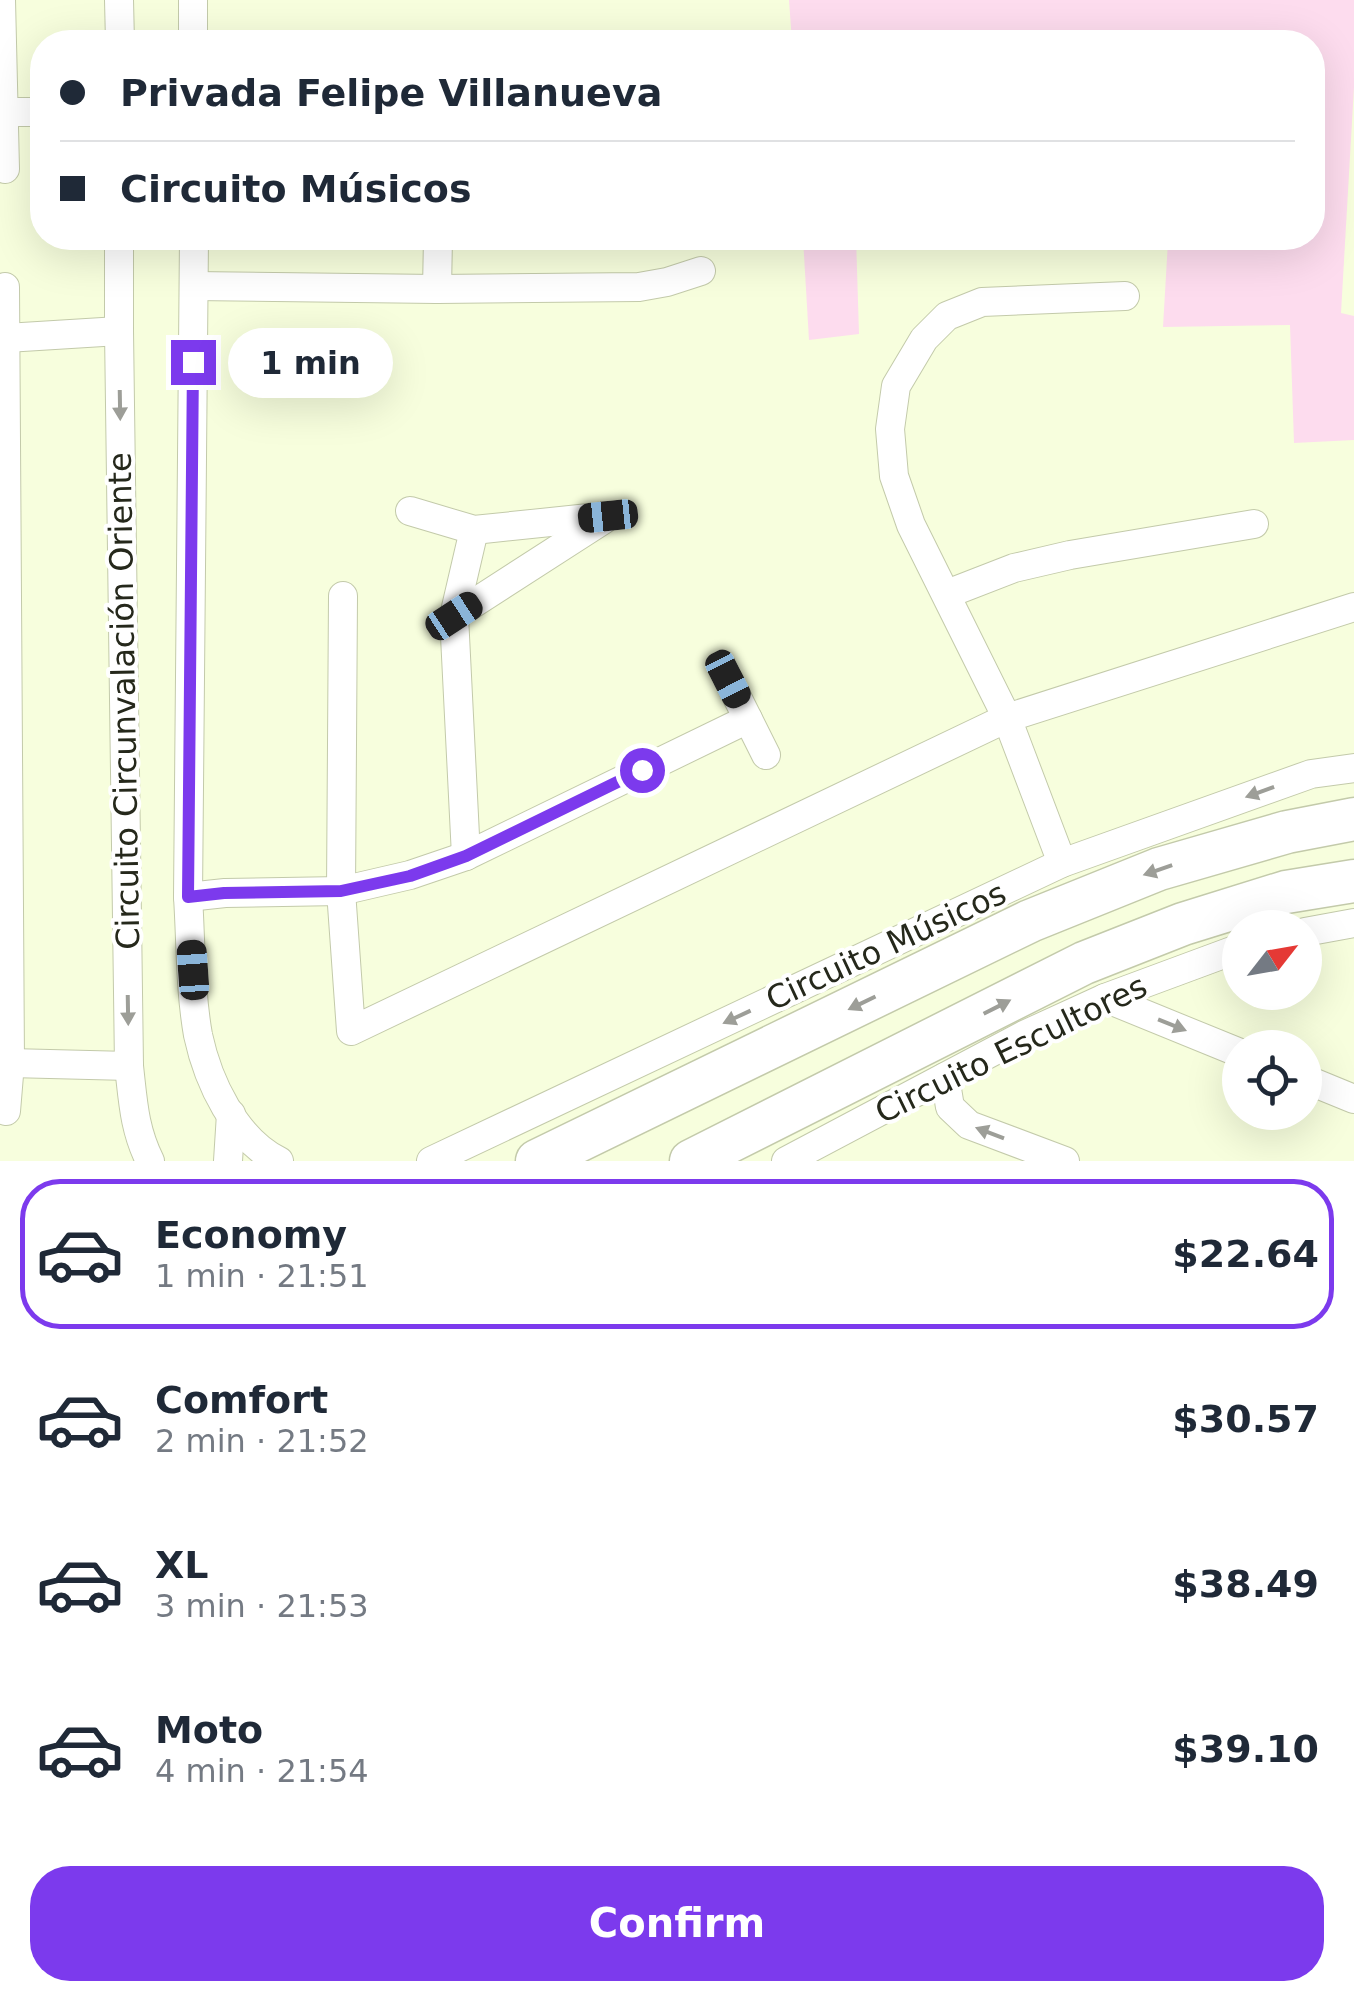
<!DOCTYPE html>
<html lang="en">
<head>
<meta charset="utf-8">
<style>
	:root { --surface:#fff; --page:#f6f6f7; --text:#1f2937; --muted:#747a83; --line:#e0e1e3; --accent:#7c3aed }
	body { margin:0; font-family:"DejaVu Sans",sans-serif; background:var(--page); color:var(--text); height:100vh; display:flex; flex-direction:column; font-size:38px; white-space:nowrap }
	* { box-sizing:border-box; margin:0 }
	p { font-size:32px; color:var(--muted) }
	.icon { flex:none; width:55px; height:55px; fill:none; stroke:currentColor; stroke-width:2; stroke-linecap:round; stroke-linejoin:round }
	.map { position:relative; height:1161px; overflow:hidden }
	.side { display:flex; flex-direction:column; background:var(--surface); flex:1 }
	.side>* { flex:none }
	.guide { position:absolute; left:30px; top:30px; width:1295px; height:220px; border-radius:40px; box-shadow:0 10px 40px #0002; display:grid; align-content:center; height:220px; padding:0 30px; background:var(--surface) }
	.needle { width:65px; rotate:59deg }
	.controls { position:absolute; left:1222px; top:910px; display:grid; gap:20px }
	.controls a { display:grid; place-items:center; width:100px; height:100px; border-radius:50%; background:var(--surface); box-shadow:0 10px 40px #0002; font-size:50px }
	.end { position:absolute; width:45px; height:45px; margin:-22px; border:12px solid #7c3aed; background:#fff; box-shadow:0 0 0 5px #fff }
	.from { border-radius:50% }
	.bubble { position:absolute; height:70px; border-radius:35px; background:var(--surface); box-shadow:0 10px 40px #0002; font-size:32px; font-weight:700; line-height:70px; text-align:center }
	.car { position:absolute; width:30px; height:60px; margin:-30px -15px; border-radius:12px; box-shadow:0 0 8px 2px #0007; background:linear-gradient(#222 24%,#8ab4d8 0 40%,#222 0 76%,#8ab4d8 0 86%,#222 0) }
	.guide b { display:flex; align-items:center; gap:35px; height:95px; font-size:38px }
	.guide b+b { border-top:2px solid var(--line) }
	.guide i { width:25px; height:25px; background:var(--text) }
	ul { padding:18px 0 0; list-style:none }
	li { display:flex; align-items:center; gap:30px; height:150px; margin:0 20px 15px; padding:0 10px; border:5px solid transparent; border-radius:40px }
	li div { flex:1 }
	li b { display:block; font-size:38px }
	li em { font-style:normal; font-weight:700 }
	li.current { border-color:var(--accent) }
	li>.icon { width:90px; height:90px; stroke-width:1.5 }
	.button { display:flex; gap:20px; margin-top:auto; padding:20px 30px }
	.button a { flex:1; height:115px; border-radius:40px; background:var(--accent); color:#fff; font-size:40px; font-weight:700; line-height:115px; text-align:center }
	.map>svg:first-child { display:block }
	.green { fill:#fddcee }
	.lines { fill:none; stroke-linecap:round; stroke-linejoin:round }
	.street-casing { stroke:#c3caaa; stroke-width:30 }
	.primary-casing { stroke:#c3caaa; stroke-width:45 }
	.street { stroke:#fff; stroke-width:28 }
	.primary { stroke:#fff; stroke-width:42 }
	.oneway { fill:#9d9e98 }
	.route { stroke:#7c3aed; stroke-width:12 }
	.labels { text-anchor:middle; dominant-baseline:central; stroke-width:8; stroke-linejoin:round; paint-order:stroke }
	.street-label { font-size:32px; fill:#25281b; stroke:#fff }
</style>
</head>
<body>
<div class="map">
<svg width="1354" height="1161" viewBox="0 0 1354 1161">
	<rect width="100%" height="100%" fill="#f7fedd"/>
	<!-- green -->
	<g class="green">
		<path d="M789,0H1354V87L1341,313L1354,316V440L1294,443L1290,325L1163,327L1168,241L1066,238H1312V42H792Z"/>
		<path d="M803,238H856L859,334L809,340Z"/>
	</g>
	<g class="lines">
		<!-- street casing -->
		<g class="street-casing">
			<g id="street">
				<path d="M1,0L5,169"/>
				<path d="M119,0L120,42"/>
				<path d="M193,0V42"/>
				<path d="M4,112H42"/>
				<path d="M119,238V331L129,1066C133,1101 134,1129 150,1161"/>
				<path d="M194,238L188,897C191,942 190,990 198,1035C208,1082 235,1139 279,1161"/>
				<path d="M194,286L437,289L639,287L667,282L701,271"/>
				<path d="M5,287L10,1063L6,1111"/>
				<path d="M437,289L438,238"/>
				<path d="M6,338L119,331"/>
				<path d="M410,511L474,530L608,516"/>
				<path d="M947,594L1014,568L1070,555L1254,524"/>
				<path d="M343,596L341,891L351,1031L1007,718L1354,607"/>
				<path d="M454,616L603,520"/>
				<path d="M728,679L766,755"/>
				<path d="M466,856L454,616L474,530"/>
				<path d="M1062,863L1007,718L911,525L894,476L890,429L896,386L924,339L947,316L982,302L1125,296"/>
				<path d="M188,897L225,893L341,891L410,875L466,856L748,719"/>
				<path d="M1305,932L1354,923"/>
				<path d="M1105,998L1240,1053"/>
				<path d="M10,1063L129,1066"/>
				<path d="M945,1077L950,1107L969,1125L1065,1161"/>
				<path d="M1305,1079L1354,1099"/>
				<path d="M228,1161L231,1114"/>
				<path d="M431,1161L1062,863L1311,774L1354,768"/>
				<path d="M786,1161L1024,1035L1105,998L1240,948"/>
			</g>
		</g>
		<!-- primary casing -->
		<g class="primary-casing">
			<g id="primary">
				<path d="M537,1161L1030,921L1159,869L1287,832L1354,819"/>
				<path d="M691,1161L1084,963L1183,924L1286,892L1354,881"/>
			</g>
		</g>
		<!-- street -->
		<use href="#street" class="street"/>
		<!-- primary -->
		<use href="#primary" class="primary"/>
	</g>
	<!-- one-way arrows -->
	<defs><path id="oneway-solid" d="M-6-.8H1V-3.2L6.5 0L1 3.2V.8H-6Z" transform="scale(2.5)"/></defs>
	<g class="oneway">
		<use href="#oneway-solid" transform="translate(120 405) rotate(89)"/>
		<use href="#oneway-solid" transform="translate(1260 792) rotate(160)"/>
		<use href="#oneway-solid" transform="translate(1158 870) rotate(161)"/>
		<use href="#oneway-solid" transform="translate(862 1003) rotate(154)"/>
		<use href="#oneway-solid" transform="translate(997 1007) rotate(-27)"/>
		<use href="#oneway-solid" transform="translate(128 1010) rotate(89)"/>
		<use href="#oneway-solid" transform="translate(737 1017) rotate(155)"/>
		<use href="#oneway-solid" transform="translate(1172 1025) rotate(22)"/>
		<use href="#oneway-solid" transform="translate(990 1133) rotate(-159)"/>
	</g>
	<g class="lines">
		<!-- route -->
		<path class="route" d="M193,362L188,897L224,893L341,891L410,876L466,856L642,770"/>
	</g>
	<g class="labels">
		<!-- street labels -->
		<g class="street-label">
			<text transform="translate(124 701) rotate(-91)">Circuito Circunvalación Oriente</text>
			<text transform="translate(886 946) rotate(-25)">Circuito Músicos</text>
			<text transform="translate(1011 1049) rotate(-26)">Circuito Escultores</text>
		</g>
	</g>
</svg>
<div class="controls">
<a><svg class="needle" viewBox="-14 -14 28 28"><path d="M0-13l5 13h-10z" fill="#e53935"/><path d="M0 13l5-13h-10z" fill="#747a83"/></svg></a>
<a><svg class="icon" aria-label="locate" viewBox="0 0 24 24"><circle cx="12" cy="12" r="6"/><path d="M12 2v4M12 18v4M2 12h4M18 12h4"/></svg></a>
</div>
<i class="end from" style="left:642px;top:770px"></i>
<i class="end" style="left:193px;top:362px"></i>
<div class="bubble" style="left:228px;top:328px;width:165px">1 min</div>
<i class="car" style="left:608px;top:516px;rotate:264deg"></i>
<i class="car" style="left:454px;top:616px;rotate:57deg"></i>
<i class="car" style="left:728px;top:679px;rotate:153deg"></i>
<i class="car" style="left:193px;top:970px;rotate:356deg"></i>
<div class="guide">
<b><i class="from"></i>Privada Felipe Villanueva</b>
<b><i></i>Circuito Músicos</b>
</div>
</div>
<section class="side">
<ul>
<li class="current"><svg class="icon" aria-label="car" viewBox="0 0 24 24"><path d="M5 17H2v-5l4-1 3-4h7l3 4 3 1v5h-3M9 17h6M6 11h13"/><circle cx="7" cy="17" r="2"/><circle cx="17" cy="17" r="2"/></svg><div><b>Economy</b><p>1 min · 21:51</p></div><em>$22.64</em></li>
<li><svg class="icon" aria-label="car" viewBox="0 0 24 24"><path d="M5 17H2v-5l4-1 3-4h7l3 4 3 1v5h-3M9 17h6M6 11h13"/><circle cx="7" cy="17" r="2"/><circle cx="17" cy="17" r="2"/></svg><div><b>Comfort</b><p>2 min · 21:52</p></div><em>$30.57</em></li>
<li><svg class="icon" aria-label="car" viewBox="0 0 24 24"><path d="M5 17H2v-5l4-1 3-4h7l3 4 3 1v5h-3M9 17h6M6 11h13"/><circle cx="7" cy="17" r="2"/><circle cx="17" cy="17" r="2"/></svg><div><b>XL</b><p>3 min · 21:53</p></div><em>$38.49</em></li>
<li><svg class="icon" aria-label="car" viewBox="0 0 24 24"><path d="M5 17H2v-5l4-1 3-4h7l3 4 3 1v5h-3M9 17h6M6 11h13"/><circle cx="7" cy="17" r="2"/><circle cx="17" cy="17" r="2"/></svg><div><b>Moto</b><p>4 min · 21:54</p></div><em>$39.10</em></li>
</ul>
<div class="button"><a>Confirm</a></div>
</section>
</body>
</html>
